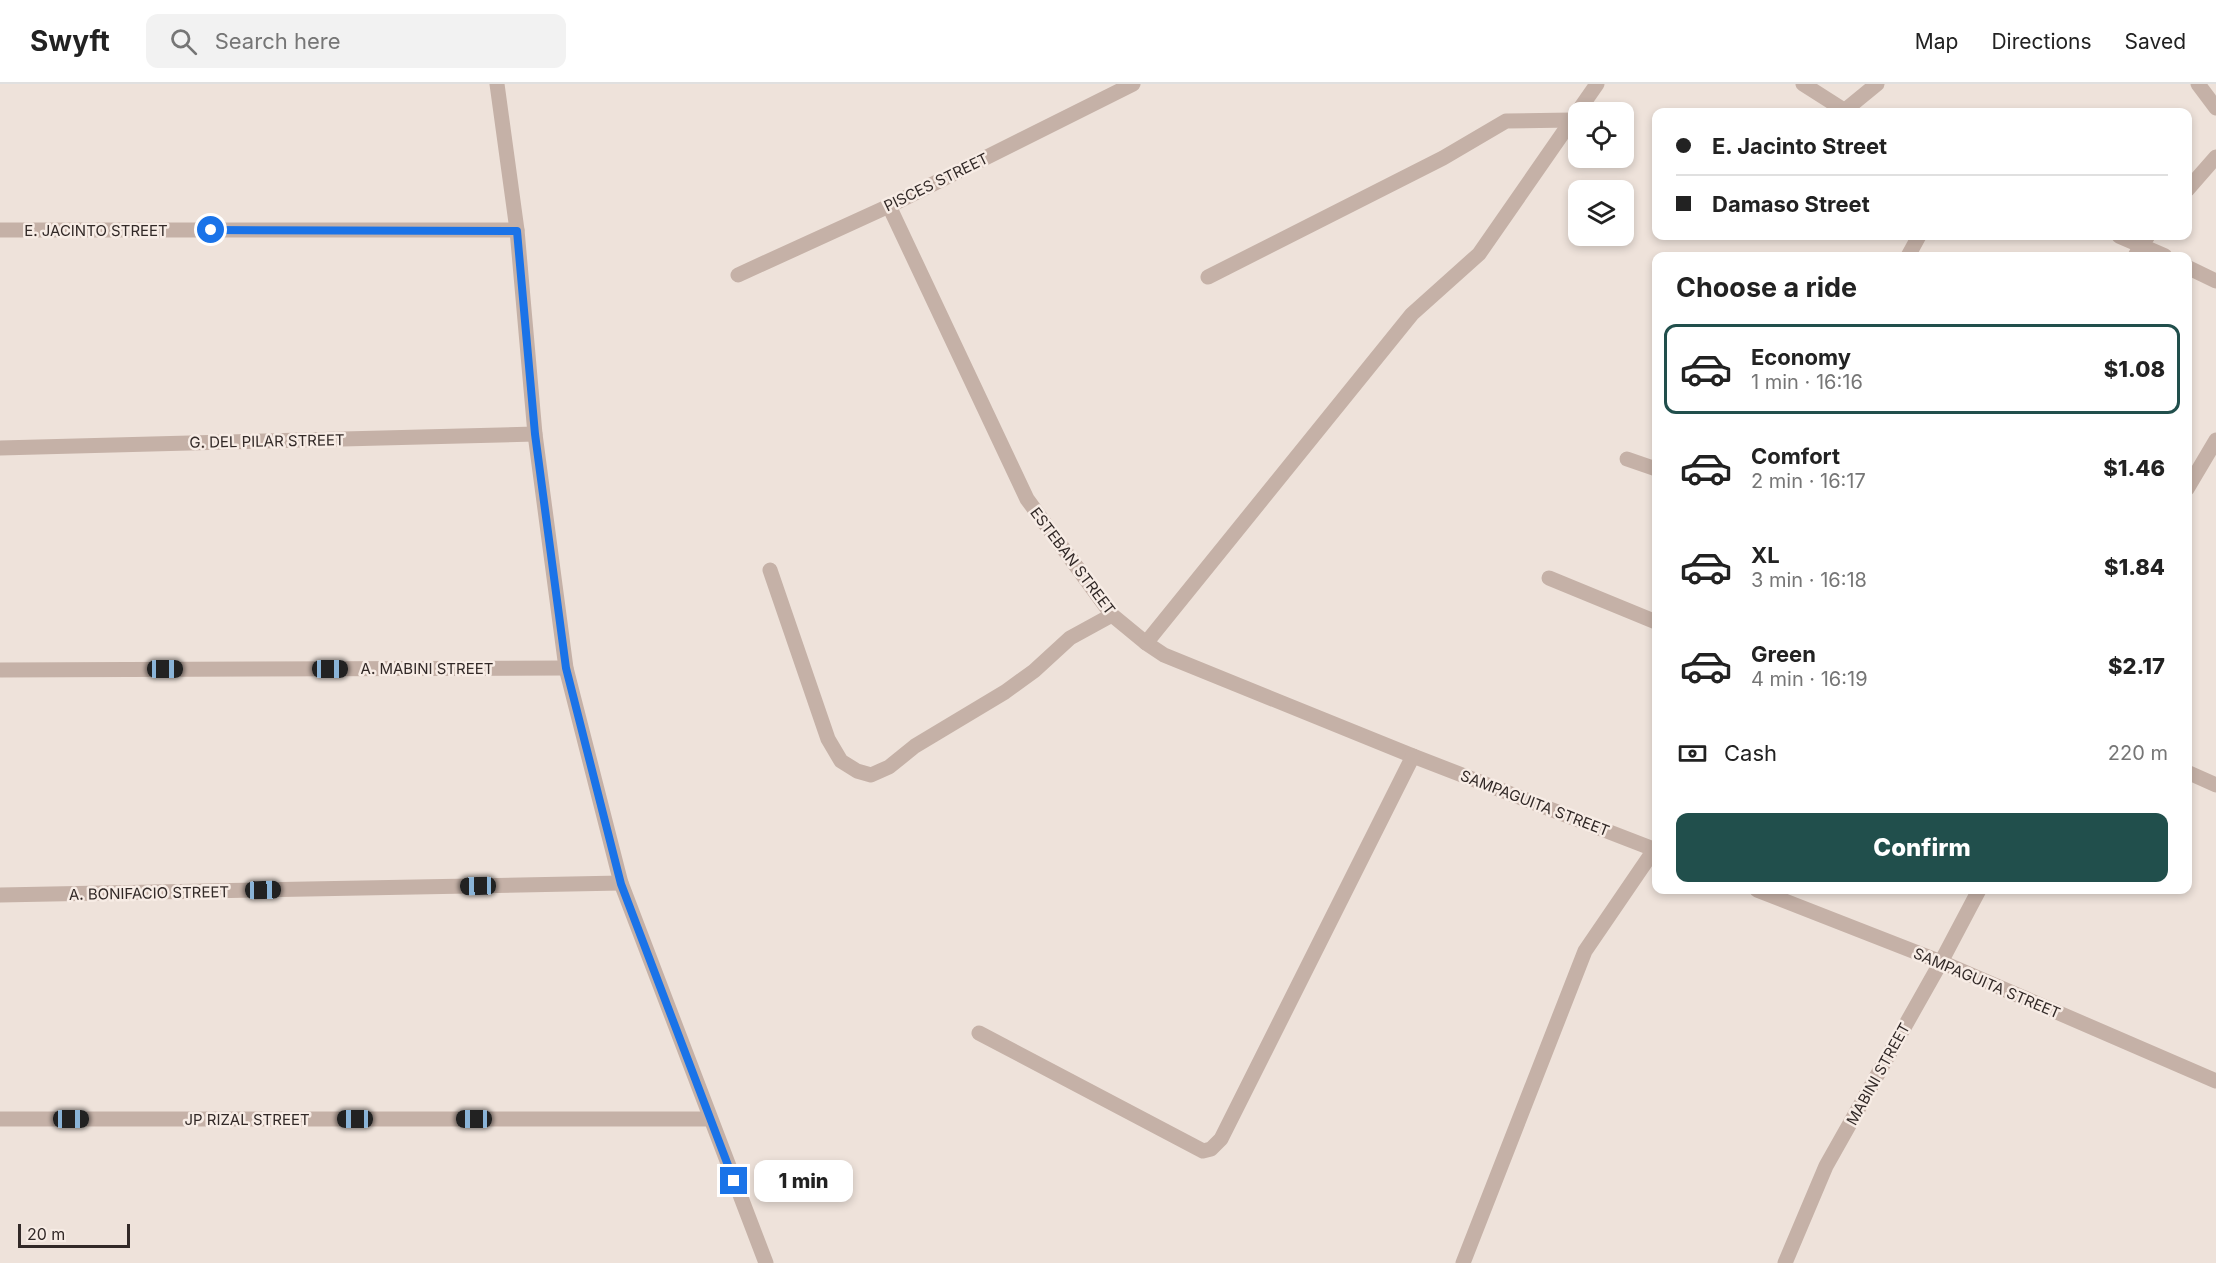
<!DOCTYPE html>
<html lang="en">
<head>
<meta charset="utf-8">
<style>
	:root { --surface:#fff; --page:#f2f2f2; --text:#222; --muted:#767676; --line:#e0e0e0; --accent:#214f4c }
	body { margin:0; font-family:Inter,sans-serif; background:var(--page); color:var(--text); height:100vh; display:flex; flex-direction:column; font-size:22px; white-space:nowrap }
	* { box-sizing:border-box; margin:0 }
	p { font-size:20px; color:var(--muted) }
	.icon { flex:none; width:33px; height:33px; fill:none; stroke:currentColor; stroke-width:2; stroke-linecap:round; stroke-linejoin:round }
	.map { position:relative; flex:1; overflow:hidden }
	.panel { position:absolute; left:1652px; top:168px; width:540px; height:642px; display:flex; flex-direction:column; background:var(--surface); border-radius:12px; box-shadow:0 3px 9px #0003 }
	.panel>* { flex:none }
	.banner { position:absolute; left:1652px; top:24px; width:540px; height:132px; border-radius:12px; box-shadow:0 3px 9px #0003; display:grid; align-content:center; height:132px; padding:0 24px; background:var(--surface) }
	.fabs { position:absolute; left:1568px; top:18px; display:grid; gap:12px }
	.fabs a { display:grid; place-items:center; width:66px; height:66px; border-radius:12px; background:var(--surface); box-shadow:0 3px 9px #0003; font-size:30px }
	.scale { position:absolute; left:18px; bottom:15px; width:112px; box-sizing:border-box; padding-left:6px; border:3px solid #322927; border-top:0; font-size:16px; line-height:21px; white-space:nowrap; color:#322927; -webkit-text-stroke:4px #f7ece5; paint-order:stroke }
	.end { position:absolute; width:27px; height:27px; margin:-14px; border:8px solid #1a73e8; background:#fff; box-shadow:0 0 0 3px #fff }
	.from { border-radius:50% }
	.bubble { position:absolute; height:42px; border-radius:12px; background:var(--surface); box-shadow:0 3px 9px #0003; font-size:20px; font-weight:800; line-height:42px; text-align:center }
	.car { position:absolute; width:18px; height:36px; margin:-18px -9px; border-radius:8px; box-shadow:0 0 4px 2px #0007; background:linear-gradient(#222 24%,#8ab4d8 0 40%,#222 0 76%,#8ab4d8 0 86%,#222 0) }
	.banner b { display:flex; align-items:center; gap:21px; height:57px; font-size:22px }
	.banner b+b { border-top:2px solid var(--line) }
	.banner i { width:15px; height:15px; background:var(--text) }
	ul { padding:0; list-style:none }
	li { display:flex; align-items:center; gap:18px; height:90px; margin:0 12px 9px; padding:0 12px; border:3px solid transparent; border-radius:12px }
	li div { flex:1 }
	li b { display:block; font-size:22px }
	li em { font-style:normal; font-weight:800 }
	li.selected { border-color:var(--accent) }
	li>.icon { width:54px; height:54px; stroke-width:1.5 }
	h2 { padding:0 24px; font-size:27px; line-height:72px }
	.pay { display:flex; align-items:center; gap:15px; height:66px; padding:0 24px; font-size:22px }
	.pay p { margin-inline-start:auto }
	.button { display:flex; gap:12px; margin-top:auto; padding:12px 24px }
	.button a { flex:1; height:69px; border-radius:12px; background:var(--accent); color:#fff; font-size:24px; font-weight:800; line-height:69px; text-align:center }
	header { display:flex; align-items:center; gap:36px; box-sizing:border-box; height:84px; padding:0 30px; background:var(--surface); border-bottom:2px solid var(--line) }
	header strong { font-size:28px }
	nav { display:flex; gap:33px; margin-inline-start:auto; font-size:21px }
	.search { width:420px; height:54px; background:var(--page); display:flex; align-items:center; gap:15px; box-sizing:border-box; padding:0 21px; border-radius:12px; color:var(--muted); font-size:22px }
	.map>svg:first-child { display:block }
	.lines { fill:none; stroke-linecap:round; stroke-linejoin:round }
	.lane { stroke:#c5b1a7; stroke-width:15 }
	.street { stroke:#c5b1a7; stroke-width:15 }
	.route { stroke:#1a73e8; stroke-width:8 }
	.labels { text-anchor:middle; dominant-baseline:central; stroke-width:5; stroke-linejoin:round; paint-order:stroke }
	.street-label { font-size:15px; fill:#322927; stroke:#f7ece5 }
</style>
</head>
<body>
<header>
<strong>Swyft</strong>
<div class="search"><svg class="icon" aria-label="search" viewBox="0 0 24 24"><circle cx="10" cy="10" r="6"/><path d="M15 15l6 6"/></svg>Search here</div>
<nav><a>Map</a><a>Directions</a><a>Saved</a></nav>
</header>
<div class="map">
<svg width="2216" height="1179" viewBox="0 0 2216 1179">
	<rect width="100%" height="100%" fill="#eee2da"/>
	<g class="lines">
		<!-- lane -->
		<g class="lane">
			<path d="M1627,375L1656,385"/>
			<path d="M1549,494L1656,538"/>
			<path d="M2187,688L2216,701"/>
		</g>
		<!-- street -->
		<g class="street">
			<path d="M497,0L517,146L535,350L566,584L621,799L766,1179"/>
			<path d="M1803,0L1847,28"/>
			<path d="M2198,0L2216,24"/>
			<path d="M1844,27L1877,0"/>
			<path d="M2187,106L2216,73"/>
			<path d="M889,122L1027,415L1112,531L1146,559L1164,571L1413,672L1656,766"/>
			<path d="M0,146H517"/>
			<path d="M2119,152L2165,172"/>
			<path d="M1908,172L1919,152"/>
			<path d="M2135,172L2141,161L2148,152"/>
			<path d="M2187,183L2216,197"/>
			<path d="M738,191L889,122L1133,0"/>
			<path d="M1208,193L1443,74L1506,37L1572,36"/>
			<path d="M0,364L535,350"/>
			<path d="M2187,405L2216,356"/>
			<path d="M770,486L828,655L841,677L857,687L871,691L889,683L915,662L1005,608L1034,587L1070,554L1112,531"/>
			<path d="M1146,559L1412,230L1479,170L1597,0"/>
			<path d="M0,586L566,584"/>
			<path d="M1757,806L1941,878L2216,997"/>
			<path d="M0,811L621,799"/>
			<path d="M979,949L1203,1067L1211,1065L1221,1055L1413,672"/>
			<path d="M0,1035H710"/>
			<path d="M1463,1179L1585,867L1656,763"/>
			<path d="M1785,1179L1826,1082L1941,878L1979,806"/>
		</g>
	</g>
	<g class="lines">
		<!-- route -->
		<path class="route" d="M211,146L517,147L535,350L566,584L621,800L734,1097"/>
	</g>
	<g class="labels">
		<!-- street labels -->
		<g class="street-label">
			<text transform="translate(936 98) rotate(-26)">PISCES STREET</text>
			<text x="96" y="146">E. JACINTO STREET</text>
			<text transform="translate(267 357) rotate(-1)">G. DEL PILAR STREET</text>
			<text transform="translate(1073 477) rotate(53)">ESTEBAN STREET</text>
			<text x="427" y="584">A. MABINI STREET</text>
			<text transform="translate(1535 719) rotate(21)">SAMPAGUITA STREET</text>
			<text transform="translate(149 809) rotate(-1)">A. BONIFACIO STREET</text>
			<text transform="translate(1987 899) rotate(23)">SAMPAGUITA STREET</text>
			<text transform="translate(1878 990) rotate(-61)">MABINI STREET</text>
			<text x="247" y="1035">JP RIZAL STREET</text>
		</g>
	</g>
</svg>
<div class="fabs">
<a><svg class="icon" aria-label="locate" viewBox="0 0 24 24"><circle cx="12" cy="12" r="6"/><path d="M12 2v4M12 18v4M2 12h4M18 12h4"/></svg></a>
<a><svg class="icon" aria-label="layers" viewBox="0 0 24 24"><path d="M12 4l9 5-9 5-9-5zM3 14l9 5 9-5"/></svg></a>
</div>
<div class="scale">20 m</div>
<i class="end from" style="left:211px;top:146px"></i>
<i class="end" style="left:734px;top:1097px"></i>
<div class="bubble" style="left:754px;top:1076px;width:99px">1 min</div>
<i class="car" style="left:165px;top:585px;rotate:90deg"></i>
<i class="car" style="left:330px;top:585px;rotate:90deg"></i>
<i class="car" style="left:478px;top:802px;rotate:269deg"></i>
<i class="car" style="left:263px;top:806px;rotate:89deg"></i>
<i class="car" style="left:71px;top:1035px;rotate:90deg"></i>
<i class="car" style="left:355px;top:1035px;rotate:270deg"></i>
<i class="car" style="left:474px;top:1035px;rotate:270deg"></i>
<div class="banner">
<b><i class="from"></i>E. Jacinto Street</b>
<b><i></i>Damaso Street</b>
</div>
<section class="panel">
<h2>Choose a ride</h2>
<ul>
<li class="selected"><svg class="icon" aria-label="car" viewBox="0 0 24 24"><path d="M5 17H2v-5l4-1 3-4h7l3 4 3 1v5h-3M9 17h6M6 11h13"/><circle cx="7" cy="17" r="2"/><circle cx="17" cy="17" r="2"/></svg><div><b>Economy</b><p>1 min · 16:16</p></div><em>$1.08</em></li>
<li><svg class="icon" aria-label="car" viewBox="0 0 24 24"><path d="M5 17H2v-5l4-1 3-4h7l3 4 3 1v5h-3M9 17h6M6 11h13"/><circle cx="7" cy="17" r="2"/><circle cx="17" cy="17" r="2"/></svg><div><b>Comfort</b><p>2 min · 16:17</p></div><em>$1.46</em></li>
<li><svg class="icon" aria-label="car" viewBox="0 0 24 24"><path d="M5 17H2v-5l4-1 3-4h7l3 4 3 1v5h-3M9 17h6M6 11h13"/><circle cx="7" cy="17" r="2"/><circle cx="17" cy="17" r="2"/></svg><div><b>XL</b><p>3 min · 16:18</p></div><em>$1.84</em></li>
<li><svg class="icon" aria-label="car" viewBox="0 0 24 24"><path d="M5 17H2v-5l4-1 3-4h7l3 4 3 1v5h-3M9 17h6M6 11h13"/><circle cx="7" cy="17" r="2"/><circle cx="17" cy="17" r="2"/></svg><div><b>Green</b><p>4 min · 16:19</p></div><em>$2.17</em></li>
</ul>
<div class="pay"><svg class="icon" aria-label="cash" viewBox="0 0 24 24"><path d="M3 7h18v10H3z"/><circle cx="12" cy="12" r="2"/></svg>Cash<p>220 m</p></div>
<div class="button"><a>Confirm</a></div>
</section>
</div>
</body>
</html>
